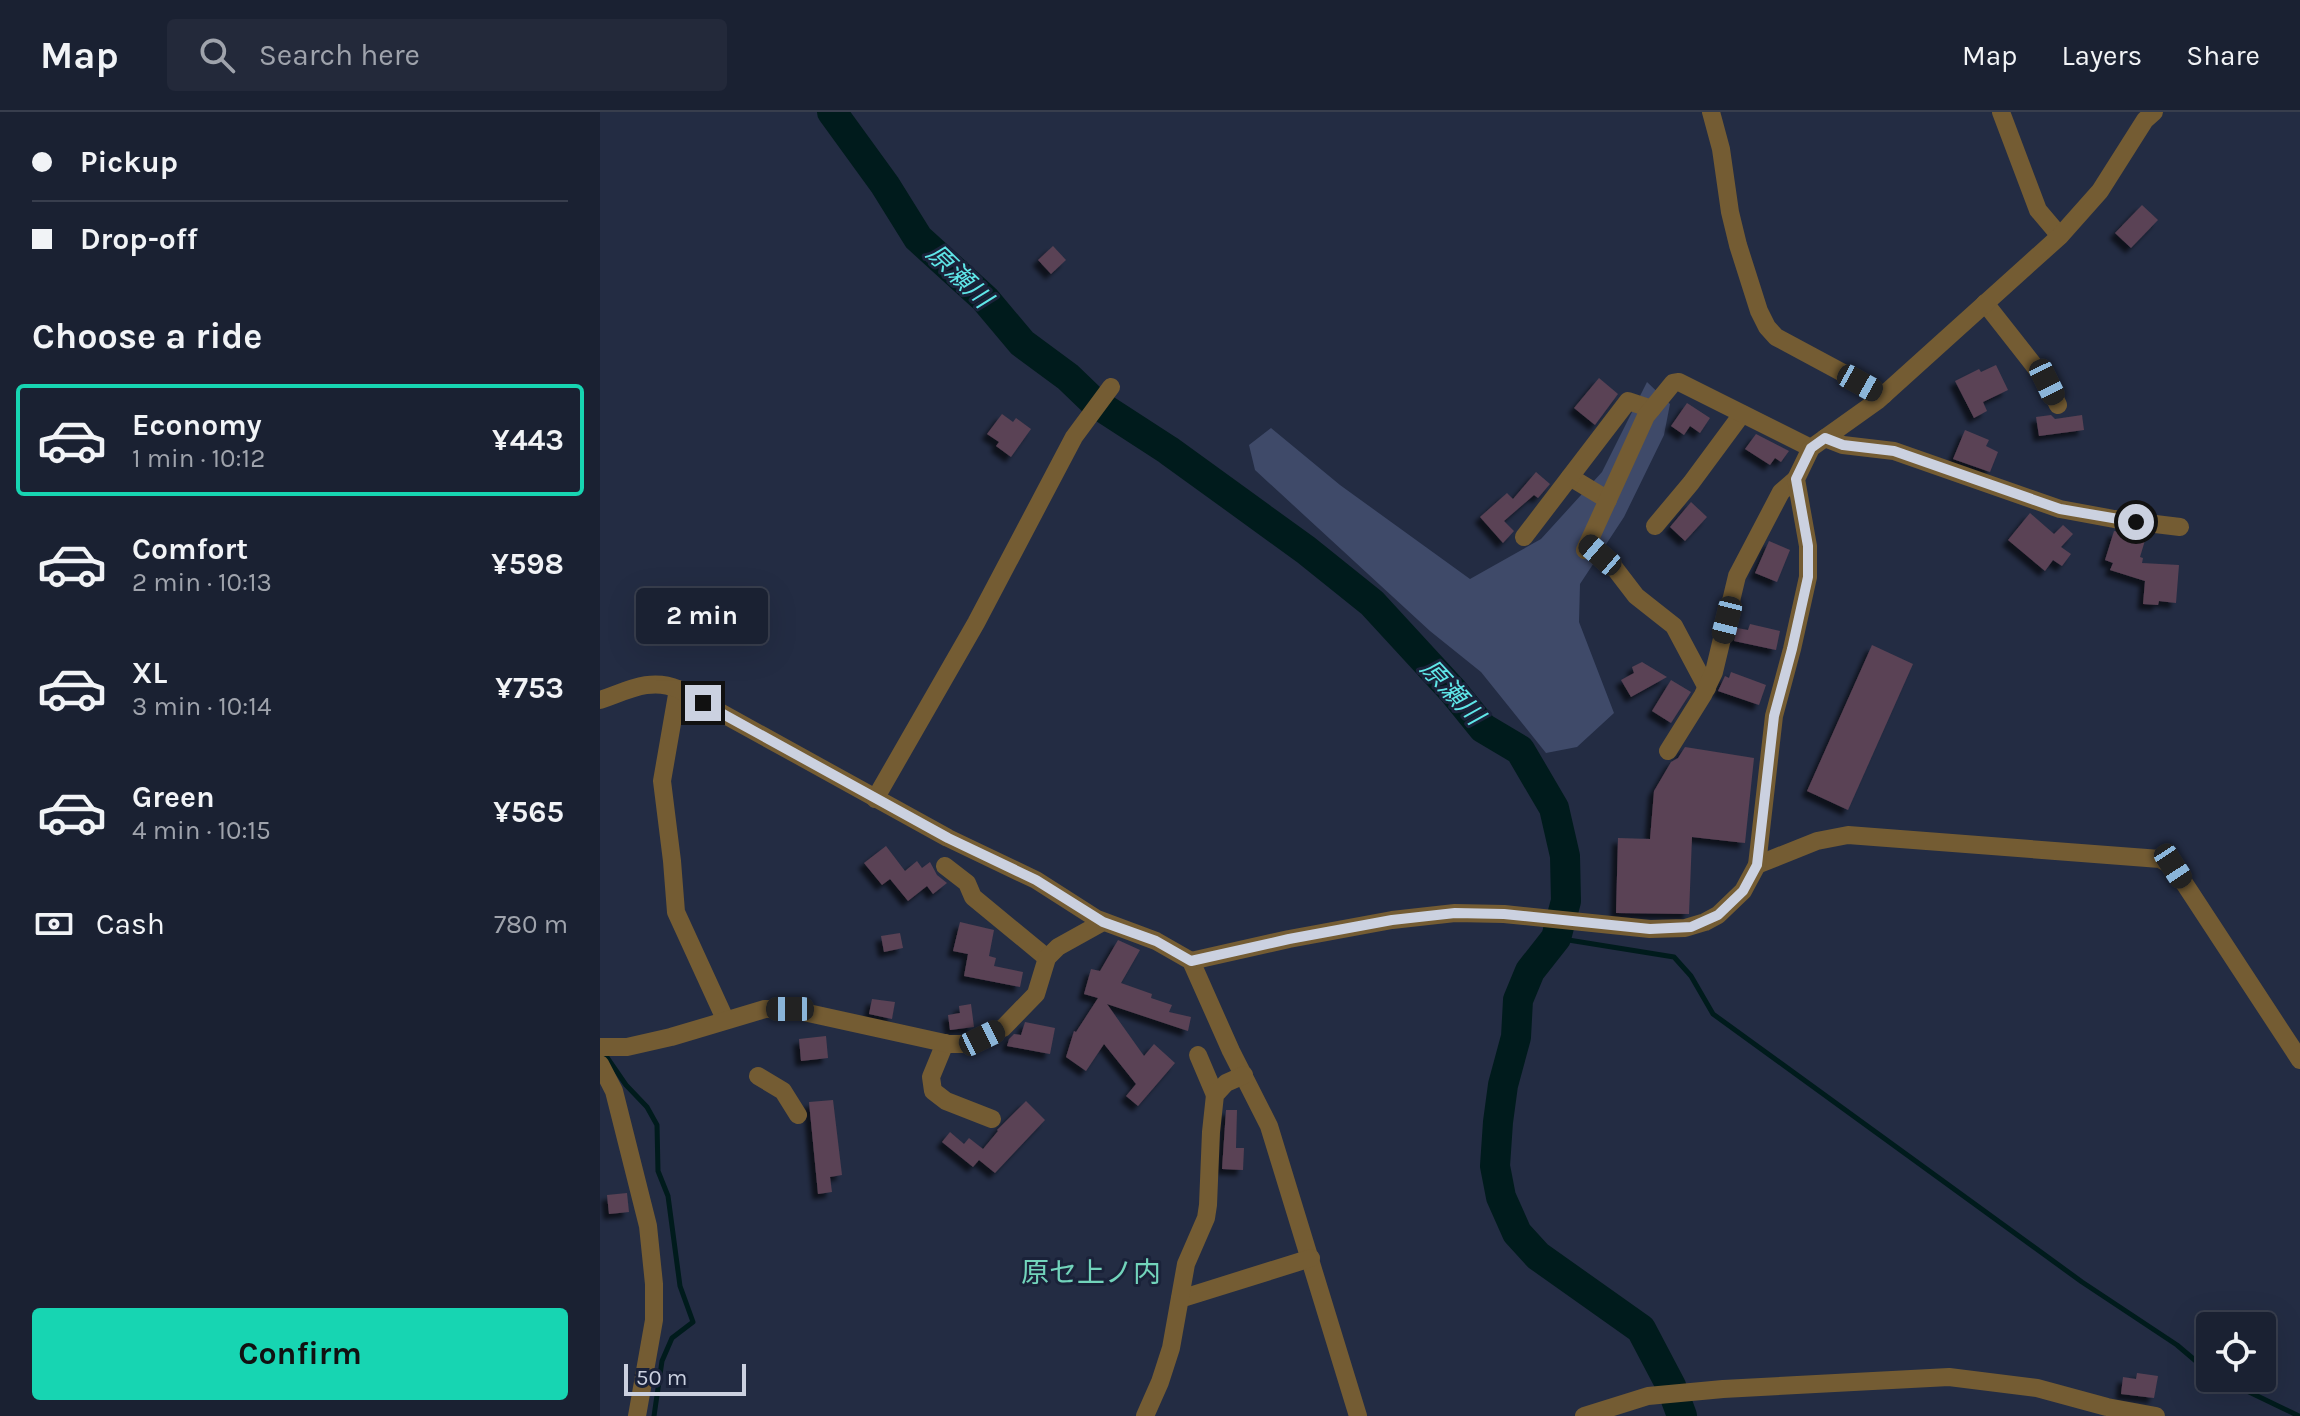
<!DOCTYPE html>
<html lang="en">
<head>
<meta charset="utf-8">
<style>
	:root { --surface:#1a2132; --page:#23293a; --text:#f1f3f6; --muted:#9fa3ac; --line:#383e4d; --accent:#17d5b2 }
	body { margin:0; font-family:Karla,"Noto Sans JP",sans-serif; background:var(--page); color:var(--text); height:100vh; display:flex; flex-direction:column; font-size:30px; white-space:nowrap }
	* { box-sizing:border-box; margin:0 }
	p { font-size:26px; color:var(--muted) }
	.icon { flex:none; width:44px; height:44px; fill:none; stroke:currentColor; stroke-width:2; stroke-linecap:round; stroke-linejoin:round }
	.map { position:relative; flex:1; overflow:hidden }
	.sheet { display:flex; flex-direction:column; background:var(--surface); width:600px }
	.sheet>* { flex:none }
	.top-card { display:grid; align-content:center; height:176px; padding:0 32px; background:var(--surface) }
	.tools { position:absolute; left:1596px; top:1200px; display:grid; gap:16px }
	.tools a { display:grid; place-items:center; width:80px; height:80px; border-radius:8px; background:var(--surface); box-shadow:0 8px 32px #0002,0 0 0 2px var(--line); font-size:40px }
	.scale { position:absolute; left:24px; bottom:20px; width:122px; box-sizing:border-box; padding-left:8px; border:4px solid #cbd1e0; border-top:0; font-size:22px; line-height:28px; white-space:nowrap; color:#cbd1e0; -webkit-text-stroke:6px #1a2239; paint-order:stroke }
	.end { position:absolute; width:36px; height:36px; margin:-18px; border:10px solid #cbd1e0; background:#111; box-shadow:0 0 0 4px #111 }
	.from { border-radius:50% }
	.bubble { position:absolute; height:56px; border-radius:8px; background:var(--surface); box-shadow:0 8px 32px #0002,0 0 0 2px var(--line); font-size:26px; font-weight:700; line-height:56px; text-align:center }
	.car { position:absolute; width:24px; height:48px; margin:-24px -12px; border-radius:10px; box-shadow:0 0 6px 2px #0007; background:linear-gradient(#222 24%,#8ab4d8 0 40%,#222 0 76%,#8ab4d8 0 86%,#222 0) }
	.top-card b { display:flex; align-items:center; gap:28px; height:76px; font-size:30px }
	.top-card b+b { border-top:2px solid var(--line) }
	.top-card i { width:20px; height:20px; background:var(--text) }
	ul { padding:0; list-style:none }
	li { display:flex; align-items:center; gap:24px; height:112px; margin:0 16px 12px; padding:0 16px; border:4px solid transparent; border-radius:8px }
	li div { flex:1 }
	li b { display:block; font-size:30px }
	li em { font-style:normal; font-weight:700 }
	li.current { border-color:var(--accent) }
	li>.icon { width:72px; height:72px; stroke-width:1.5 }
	h2 { padding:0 32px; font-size:36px; line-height:96px }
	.pay { display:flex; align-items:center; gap:20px; height:88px; padding:0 32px; font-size:30px }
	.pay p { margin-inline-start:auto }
	.cta { display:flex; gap:16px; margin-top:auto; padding:16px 32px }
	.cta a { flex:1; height:92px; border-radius:8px; background:var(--accent); color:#111; font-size:32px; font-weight:700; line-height:92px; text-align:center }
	header { display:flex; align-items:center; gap:48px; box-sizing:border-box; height:112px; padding:0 40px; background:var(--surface); border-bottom:2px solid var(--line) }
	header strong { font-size:38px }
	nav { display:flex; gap:44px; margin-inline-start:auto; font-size:28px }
	.search { width:560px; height:72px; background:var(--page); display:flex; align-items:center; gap:20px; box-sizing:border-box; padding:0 28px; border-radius:8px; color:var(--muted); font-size:30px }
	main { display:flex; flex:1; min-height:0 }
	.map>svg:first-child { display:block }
	.green { fill:#3f4a69 }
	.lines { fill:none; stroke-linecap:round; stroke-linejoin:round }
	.stream { stroke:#001b1c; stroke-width:5 }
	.river { stroke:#001b1c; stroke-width:30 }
	.building { fill:#5a4254; filter:url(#shadow) }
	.street { stroke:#745c33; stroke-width:18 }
	.route { stroke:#cbd1e0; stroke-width:10 }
	.labels { text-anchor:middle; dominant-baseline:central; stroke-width:6; stroke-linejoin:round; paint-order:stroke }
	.water-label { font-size:26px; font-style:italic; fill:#5fe6e8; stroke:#1a2239 }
	.quarter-label { font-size:28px; fill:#72d4bb; stroke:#1a2239 }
</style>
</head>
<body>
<header>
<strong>Map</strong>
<div class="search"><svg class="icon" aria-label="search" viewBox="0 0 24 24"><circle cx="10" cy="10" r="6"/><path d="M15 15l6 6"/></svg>Search here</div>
<nav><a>Map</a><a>Layers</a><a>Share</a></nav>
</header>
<main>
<section class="sheet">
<div class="top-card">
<b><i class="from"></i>Pickup</b>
<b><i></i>Drop-off</b>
</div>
<h2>Choose a ride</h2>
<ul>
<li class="current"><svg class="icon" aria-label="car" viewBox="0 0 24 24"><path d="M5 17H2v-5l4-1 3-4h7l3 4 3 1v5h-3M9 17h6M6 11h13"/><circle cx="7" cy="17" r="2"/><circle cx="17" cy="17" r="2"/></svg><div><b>Economy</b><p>1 min · 10:12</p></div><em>¥443</em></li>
<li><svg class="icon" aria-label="car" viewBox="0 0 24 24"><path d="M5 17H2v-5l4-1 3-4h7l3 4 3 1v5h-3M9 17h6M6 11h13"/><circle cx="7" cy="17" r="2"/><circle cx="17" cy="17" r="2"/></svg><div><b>Comfort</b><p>2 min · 10:13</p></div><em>¥598</em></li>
<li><svg class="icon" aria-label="car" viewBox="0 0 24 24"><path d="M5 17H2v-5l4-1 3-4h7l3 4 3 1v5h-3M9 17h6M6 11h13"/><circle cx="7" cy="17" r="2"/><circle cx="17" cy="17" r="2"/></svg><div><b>XL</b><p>3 min · 10:14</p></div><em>¥753</em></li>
<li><svg class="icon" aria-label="car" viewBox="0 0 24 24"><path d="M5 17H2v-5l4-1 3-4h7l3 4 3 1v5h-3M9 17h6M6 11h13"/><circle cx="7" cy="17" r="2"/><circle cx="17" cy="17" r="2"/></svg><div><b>Green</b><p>4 min · 10:15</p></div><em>¥565</em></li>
</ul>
<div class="pay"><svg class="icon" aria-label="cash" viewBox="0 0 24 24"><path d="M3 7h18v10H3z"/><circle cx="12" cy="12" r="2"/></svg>Cash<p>780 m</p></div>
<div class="cta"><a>Confirm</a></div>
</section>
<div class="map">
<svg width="1700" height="1304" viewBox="0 0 1700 1304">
	<defs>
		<filter id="shadow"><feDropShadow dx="-5.5" dy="5.5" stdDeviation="2" flood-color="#0009"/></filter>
	</defs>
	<rect width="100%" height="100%" fill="#232c43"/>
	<!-- green -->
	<path class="green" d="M1047,270L1070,292L1064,323L1024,405L980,472L979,510L1014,601L977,635L946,641L881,560L830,519L655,358L649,333L671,316L740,373L870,467L941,427L1002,360Z"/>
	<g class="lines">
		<!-- stream -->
		<g class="stream">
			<path d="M956,826L1074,845L1091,864L1113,902L1482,1170L1577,1233L1610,1261"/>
			<path d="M4,941L26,973L47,995L57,1013L58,1059L68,1084L80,1174L93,1210L72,1226L62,1249L54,1304"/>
			<path d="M1620,1266L1699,1304"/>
		</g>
		<!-- river -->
		<path class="river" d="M232,0L285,73L318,126L385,187L422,231L468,265L494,290L568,338L706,438L772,491L853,579L883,616L920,638L954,696L965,744L966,789L956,826L930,859L918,888L916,925L903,973L898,1010L895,1054L901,1085L917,1121L938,1144L1041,1217L1071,1274L1082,1304"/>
	</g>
	<!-- building -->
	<g class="building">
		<path d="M1542,93L1558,108L1531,136L1515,121Z"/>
		<path d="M453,134L466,148L451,162L438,148Z"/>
		<path d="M1396,253L1408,278L1383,290L1387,299L1374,306L1355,269L1379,257L1381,260Z"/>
		<path d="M999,266L1018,282L995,313L974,296Z"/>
		<path d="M1087,291L1110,306L1100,321L1090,314L1084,323L1071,314Z"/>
		<path d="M402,302L413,310L416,306L431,317L411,345L396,334L399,330L387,322Z"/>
		<path d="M1451,303L1455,307L1482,303L1484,318L1439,324L1436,305Z"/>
		<path d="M1365,318L1389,328L1386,334L1398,340L1390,360L1353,347Z"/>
		<path d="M1156,322L1189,339L1181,350L1175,346L1170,353L1145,337Z"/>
		<path d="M936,360L950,372L938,386L934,383L904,409L914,419L903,431L880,405L907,381L913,387Z"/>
		<path d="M1091,390L1107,405L1085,429L1070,415Z"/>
		<path d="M1430,401L1454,422L1463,413L1473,422L1461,435L1471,442L1462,454L1453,448L1445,459L1408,428Z"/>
		<path d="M1514,419L1546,425L1540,445L1543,446L1542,451L1579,453L1576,491L1559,489L1558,493L1543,492L1545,469L1510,458L1513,451L1505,448Z"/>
		<path d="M1169,429L1190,438L1177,470L1155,461Z"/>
		<path d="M1150,512L1180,519L1176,538L1134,529L1137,516L1148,518Z"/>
		<path d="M1272,533L1313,552L1248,698L1207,679Z"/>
		<path d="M1042,550L1067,565L1031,585L1021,568L1034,561L1032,555Z"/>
		<path d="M1131,560L1166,573L1159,593L1118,579L1125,564L1129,566Z"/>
		<path d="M1071,568L1091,580L1071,611L1052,599Z"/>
		<path d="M1085,635L1154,646L1145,731L1092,725L1089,802L1016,801L1018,726L1050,727L1054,679L1071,650L1078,646Z"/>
		<path d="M286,734L305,759L317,749L322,756L330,750L337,763L347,771L333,782L327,774L308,789L290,767L282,773L264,751Z"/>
		<path d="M360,810L394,818L389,844L396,846L394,854L423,860L420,875L364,864L368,842L353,839Z"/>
		<path d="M300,821L303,836L284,840L281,824Z"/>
		<path d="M518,828L540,838L521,871L552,882L551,886L572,893L569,900L591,905L588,919L507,892L544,944L554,932L575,951L538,994L526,984L536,972L504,932L486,959L466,945L474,919L476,920L498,886L484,882L491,857L500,859Z"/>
		<path d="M272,887L295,890L292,907L269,902Z"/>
		<path d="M371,892L374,915L350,918L348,903L360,901L359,894Z"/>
		<path d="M425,910L455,916L450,942L407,934L409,927L414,922L421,923Z"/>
		<path d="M226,924L228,946L201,949L199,927Z"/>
		<path d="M233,988L242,1063L230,1065L232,1080L218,1082L209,990Z"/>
		<path d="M426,989L445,1008L395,1061L379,1048L373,1055L342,1030L350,1020L364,1032L369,1026L383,1037L398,1019L397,1018Z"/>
		<path d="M626,998H637L636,1036H644L643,1058L622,1057Z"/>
		<path d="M27,1081L29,1100L9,1102L7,1083Z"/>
		<path d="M1537,1261L1558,1264L1554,1286L1521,1282L1523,1265L1536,1267Z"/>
	</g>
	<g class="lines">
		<!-- street -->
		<g class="street">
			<path d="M1111,0L1121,37L1130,100L1138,133L1159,199L1167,215L1176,225L1284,283"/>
			<path d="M1401,0L1438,98L1460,124"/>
			<path d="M1385,191L1447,270L1458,293"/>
			<path d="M1225,326L1243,333L1294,339L1460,397L1514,407L1580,415"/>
			<path d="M970,365L1008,388"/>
			<path d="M1055,414L1091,371L1142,302"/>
			<path d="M924,425L1028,289L1052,297"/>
			<path d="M988,432L1013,454L1036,484L1074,514L1107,576"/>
			<path d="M985,438L1046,304L1073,271L1079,270L1211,336"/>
			<path d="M78,577L62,669L72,749L76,800L125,907"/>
			<path d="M0,588C27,579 50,565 78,577L348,726L436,768L497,807L556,829L591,849L631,939L669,1014L758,1304"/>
			<path d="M1068,639L1103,583L1114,560L1137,464L1181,380L1196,367"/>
			<path d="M275,687L376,511L474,325L511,275"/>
			<path d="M1157,753L1217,729L1248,723L1560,747L1573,754L1700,948"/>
			<path d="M345,754L367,771L373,785L447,846"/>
			<path d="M591,849L689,827L792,808L855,801L904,802L1050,817L1085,816L1105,810L1118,803L1143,779L1157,753L1174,604L1192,537L1208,465V434L1196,367L1211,336L1277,289L1460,124L1500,79L1545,8L1554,0"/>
			<path d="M345,931L331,965L333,979L346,989L392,1007"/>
			<path d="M0,935H27L71,925L165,897H190L349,932H365L403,916L436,882L447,846L458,835L503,810"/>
			<path d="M598,943L615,983"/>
			<path d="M0,952L14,979L48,1114L54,1172V1208L37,1304"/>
			<path d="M158,964L183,979L198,1003"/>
			<path d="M580,1187L711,1146"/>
			<path d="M545,1304L560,1270L571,1236L586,1152L606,1106L608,1093L611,1020L615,983L626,971L644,963"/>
			<path d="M984,1304L1048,1284L1123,1277L1349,1265L1437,1276L1507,1295L1556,1304"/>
		</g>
	</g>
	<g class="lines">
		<!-- route -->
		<path class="route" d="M103,591L348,726L436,768L503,810L556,829L591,849L689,827L792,808L855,801L904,802L1050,817L1091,815L1118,803L1143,779L1157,753L1174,604L1192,537L1208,465V434L1196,367L1211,336L1225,326L1243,333L1294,339L1460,397L1536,410"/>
	</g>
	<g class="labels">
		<!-- water labels -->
		<g class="water-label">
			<text transform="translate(359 164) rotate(44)">原瀬川</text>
			<text transform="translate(852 580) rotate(47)">原瀬川</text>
		</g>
		<!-- quarter labels -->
		<g class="quarter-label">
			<text x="491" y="1160">原セ上ノ内</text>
		</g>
	</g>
</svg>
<div class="tools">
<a><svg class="icon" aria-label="locate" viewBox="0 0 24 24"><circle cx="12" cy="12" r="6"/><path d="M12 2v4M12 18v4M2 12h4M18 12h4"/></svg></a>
</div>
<div class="scale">50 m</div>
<i class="end from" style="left:1536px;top:410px"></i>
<i class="end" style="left:103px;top:591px"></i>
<div class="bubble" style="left:36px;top:476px;width:132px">2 min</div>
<i class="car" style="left:1447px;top:270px;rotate:154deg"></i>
<i class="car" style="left:1260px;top:271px;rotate:119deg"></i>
<i class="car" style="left:1000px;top:443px;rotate:311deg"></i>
<i class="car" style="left:1127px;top:508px;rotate:194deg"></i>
<i class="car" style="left:1573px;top:754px;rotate:147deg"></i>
<i class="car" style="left:190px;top:897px;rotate:270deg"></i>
<i class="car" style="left:382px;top:926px;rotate:64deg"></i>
</div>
</main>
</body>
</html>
